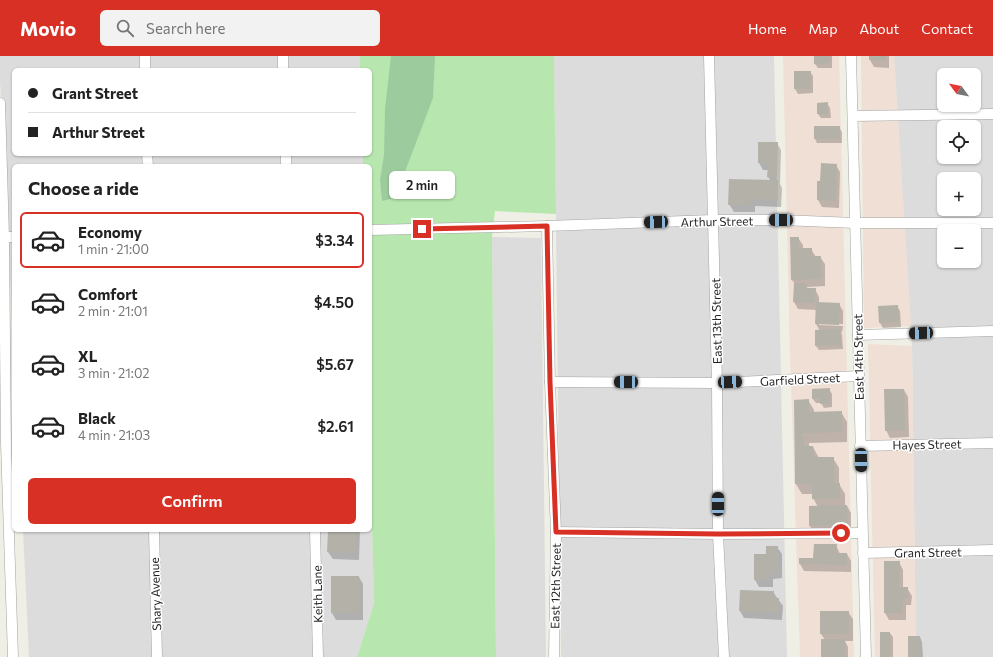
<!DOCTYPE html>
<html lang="en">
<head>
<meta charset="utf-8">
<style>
	:root { --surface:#fff; --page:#f2f2f2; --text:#222; --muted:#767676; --line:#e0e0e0; --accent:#d93025 }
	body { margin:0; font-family:Commissioner,sans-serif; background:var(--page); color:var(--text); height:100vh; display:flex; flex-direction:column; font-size:15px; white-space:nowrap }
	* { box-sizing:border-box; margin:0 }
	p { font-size:13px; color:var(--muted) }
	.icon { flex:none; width:22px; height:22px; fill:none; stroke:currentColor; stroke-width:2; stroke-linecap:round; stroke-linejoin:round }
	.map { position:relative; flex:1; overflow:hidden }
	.details { position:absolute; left:12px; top:108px; width:360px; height:368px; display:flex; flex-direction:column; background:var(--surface); border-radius:6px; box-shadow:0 1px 3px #0004 }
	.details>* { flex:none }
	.banner { position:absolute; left:12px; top:12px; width:360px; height:88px; border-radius:6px; box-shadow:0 1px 3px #0004; display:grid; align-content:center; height:88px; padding:0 16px; background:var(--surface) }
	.needle { width:26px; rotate:302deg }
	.controls { position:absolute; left:937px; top:12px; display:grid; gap:8px }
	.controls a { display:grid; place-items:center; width:44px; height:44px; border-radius:6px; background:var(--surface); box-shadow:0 1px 3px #0004; font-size:20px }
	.end { position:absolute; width:18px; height:18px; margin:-9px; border:5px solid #d93025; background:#fff; box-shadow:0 0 0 2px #fff }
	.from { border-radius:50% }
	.bubble { position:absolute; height:28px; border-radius:6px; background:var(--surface); box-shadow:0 1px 3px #0004; font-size:13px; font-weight:600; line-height:28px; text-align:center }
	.car { position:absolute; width:12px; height:24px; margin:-12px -6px; border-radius:5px; box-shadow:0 0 3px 1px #0007; background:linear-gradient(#222 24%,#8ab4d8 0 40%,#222 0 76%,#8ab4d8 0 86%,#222 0) }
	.banner b { display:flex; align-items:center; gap:14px; height:38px; font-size:15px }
	.banner b+b { border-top:1px solid var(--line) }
	.banner i { width:10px; height:10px; background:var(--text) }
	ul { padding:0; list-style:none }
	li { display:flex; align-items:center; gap:12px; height:56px; margin:0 8px 6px; padding:0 8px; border:2px solid transparent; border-radius:6px }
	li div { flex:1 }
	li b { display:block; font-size:15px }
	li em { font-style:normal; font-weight:600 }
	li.current { border-color:var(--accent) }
	li>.icon { width:36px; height:36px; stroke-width:1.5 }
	h2 { padding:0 16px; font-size:18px; line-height:48px }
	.button { display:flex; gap:8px; margin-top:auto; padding:8px 16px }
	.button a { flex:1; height:46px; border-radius:6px; background:var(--accent); color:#fff; font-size:16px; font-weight:600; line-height:46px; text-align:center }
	header { display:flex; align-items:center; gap:24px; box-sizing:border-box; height:56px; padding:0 20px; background:var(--accent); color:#fff }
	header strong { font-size:19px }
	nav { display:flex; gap:22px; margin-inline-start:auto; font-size:14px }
	.search { width:280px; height:36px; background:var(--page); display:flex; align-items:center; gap:10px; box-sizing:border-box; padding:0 14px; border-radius:6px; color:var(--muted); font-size:15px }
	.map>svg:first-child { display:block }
	.residential { fill:#dddcdc; fill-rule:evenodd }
	.commercial { fill:#efdfd5 }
	.grass { fill:#b7e7ae }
	.forest { fill:#9ccc9d }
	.shadow { fill:#0003 }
	.building { fill:#b4b2a8 }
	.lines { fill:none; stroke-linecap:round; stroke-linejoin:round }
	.minor-casing { stroke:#a3a3a3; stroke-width:11 }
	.minor { stroke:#fff; stroke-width:10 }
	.route { stroke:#d93025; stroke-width:5 }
	.labels { text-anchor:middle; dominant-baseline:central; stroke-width:3; stroke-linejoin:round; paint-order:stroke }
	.street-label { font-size:12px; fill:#1f1f1f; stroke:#fff }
</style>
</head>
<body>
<header>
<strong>Movio</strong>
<div class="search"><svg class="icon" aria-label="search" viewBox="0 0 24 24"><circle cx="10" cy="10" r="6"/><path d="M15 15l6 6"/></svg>Search here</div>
<nav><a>Home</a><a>Map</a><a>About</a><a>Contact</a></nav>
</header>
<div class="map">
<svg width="993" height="601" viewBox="0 0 993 601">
	<rect width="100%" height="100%" fill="#efefe5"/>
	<!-- residential -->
	<g class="residential">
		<path d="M0,0H360V14H14V98H363V110H14V304L0,25Z"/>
		<path d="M554,0H774L787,601H561Z"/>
		<path d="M894,0H993V601H916L912,290ZM944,19H974V49H944ZM944,71H974V101H944ZM944,123H974V153H944ZM944,175H974V205H944Z"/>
		<path d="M492,181L541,182L546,601H496Z"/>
		<path d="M370,388L374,547L357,601H29L23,474H370Z"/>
	</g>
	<!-- commercial -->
	<g class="commercial">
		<path d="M783,0H839L854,601H800L790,296Z"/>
		<path d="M861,0H894L911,270L864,272Z"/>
		<path d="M868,288L912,290L916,601H875Z"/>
	</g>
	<!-- grass -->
	<path class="grass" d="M360,0H554L556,158L495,155L492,181L496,601H357L374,547L370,388V110H363V98H370V14H360Z"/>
	<!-- forest -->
	<path class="forest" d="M391,0H435L433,42L395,142L382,145L380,124L384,99L385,53Z"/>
	<!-- shadow -->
	<g class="shadow">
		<path d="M815,0H832V12H818L815,8Z"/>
		<path d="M870,0H889V12L874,11L870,4Z"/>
		<path d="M810,16L813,20V37L798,38L795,33Z"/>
		<path d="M827,47L830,52L831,62H821L818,58Z"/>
		<path d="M839,71L842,76V87H817L815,83Z"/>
		<path d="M777,87L781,94L780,128L782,132L781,151L755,150V156H734L729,148L771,125L768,121L769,114H763L759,107Z"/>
		<path d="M836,109L840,116L839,152L822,151L818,144L821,126Z"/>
		<path d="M798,182L803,189V193H811L816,201H820L825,208V230L807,231L808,233H815L819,241V247L839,248L843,255V268L819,267V269L843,270L842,276H841L842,279L843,293L819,294L816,290L820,275L816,268L817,254L798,253L794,246L795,228L792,224Z"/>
		<path d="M897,250L900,255L901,271L883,272L880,267L879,251Z"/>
		<path d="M829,333L832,338V351L824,352L821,347H816L813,343Z"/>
		<path d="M904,334L908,341L909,381L890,382L886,374Z"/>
		<path d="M795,344H808L814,354V357L841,356L847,366V386L809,387V391H813L819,402H833L839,412V428L845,438V450H847L851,457V476L814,477L810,470L818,451L813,442V438H802L796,428Z"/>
		<path d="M329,474H360L359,504L333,503L328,496Z"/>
		<path d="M836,489L840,498H847L851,505V516L804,515L800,508L814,503Z"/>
		<path d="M777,491L782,498V522L773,523V531H759L755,524V499H767Z"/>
		<path d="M899,506L903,514V532H907L912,540L911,549H906V564H889L885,557Z"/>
		<path d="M359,521L363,528V564H336L332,557Z"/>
		<path d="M773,536L783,550L782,564L744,562L740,555Z"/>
		<path d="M848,556L853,563V585H845L848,591V601H822L825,584L821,578Z"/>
		<path d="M890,577L893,581V601H881Z"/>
		<path d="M920,581L922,586L923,601H909Z"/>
	</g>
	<!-- building -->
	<g class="building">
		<path d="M814,0H830V7L814,8Z"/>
		<path d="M869,0H886L885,5L869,4Z"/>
		<rect x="794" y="15" width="17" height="18"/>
		<path d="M828,46V58H817V47Z"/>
		<rect x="814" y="70" width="26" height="13"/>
		<path d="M758,86H778L777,121H767L768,107H758Z"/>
		<path d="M821,107L837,108L836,145L817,144V125H820Z"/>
		<path d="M729,123L778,124V144L751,143V149H728Z"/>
		<path d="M790,181H799V192H812V200H821V223L791,224Z"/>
		<path d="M794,227H806V232H816L815,247L793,246Z"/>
		<path d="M816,246L840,247L839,269L815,268Z"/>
		<path d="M898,249L899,266L879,267L878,250Z"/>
		<path d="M840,273L841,289L815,290V274Z"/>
		<path d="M830,332V347L820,348V342L812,343V333Z"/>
		<path d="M884,333H904L905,374L885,375Z"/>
		<path d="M809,343V356L842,355V376L803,377L804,390H813L814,401H834V427H840V442L812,443V428H795L794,344Z"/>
		<path d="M847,449L848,469L809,470V450Z"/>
		<path d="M328,474H356L355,497L327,496Z"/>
		<path d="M814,488H837L836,497H847V509L799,508V502H813Z"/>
		<path d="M766,490H778V515L770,516V524H754V498H766Z"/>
		<path d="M884,505H900L899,531H908V542H903L902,557H884Z"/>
		<rect x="331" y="520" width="28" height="37"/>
		<path d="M740,534L774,535V542H779V557L739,555Z"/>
		<rect x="820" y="555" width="29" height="23"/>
		<rect x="880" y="576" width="10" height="25"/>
		<path d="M908,580H920L921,601H908Z"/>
		<rect x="821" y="583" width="24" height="18"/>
	</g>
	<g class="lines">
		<!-- minor casing -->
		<g class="minor-casing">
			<g id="minor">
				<path d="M145,0V14"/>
				<path d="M283,0V14"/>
				<path d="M709,0L717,327L718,478L724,601"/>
				<path d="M851,0L866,601"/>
				<path d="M0,47L4,181L6,387L13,601"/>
				<path d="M853,60L993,58"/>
				<path d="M147,98L148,110"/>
				<path d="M286,98V110"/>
				<path d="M547,170L550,326L556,476L554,601"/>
				<path d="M370,174L547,170L713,164H781L855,167H993"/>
				<path d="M4,181H14"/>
				<path d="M858,279L993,275"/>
				<path d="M550,326L717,327L859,320"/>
				<path d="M860,390L993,387"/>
				<path d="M154,474L157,601"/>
				<path d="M315,474L318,601"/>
				<path d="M556,476L718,478L862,477"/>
				<path d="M863,497L993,494"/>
			</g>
		</g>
		<!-- minor -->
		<use href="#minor" class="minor"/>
	</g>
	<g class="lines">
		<!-- route -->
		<path class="route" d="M422,173L547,170L550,326L556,476L718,478L841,477"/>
	</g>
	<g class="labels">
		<!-- street labels -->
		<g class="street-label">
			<text transform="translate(717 165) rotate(-1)">Arthur Street</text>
			<text transform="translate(716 265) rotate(-91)">East 13th Street</text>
			<text transform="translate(858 301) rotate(-91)">East 14th Street</text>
			<text transform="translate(800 323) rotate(-3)">Garfield Street</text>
			<text transform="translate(927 388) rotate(-1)">Hayes Street</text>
			<text transform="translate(928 496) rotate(-1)">Grant Street</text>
			<text transform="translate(555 530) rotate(-89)">East 12th Street</text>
			<text transform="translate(155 538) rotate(-92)">Shary Avenue</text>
			<text transform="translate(317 538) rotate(-91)">Keith Lane</text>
		</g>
	</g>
</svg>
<div class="controls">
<a><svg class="needle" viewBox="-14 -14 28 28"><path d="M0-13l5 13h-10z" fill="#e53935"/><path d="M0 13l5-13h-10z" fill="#767676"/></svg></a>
<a><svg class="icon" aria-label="locate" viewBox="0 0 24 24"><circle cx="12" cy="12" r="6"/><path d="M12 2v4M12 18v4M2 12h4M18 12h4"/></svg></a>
<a>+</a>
<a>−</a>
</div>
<i class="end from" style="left:841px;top:477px"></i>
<i class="end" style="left:422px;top:173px"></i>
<div class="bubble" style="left:389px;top:115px;width:66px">2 min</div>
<i class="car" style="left:781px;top:164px;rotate:270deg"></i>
<i class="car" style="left:656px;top:166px;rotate:268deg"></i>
<i class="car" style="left:921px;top:277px;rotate:268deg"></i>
<i class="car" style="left:626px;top:326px;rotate:270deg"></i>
<i class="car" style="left:730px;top:326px;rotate:87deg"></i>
<i class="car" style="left:861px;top:404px;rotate:179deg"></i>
<i class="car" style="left:718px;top:448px;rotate:0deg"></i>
<div class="banner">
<b><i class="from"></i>Grant Street</b>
<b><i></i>Arthur Street</b>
</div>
<section class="details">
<h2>Choose a ride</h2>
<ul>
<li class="current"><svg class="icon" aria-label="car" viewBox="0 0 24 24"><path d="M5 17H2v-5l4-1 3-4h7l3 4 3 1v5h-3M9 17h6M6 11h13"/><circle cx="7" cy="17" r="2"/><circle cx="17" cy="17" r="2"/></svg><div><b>Economy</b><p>1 min · 21:00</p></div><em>$3.34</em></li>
<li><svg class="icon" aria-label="car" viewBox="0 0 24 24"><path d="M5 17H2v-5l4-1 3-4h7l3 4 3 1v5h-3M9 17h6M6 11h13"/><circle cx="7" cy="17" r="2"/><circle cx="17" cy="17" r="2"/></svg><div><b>Comfort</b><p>2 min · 21:01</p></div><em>$4.50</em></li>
<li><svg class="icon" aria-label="car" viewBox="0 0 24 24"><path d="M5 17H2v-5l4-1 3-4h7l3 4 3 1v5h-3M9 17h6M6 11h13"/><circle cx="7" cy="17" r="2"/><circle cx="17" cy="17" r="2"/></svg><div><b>XL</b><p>3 min · 21:02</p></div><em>$5.67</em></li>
<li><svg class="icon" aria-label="car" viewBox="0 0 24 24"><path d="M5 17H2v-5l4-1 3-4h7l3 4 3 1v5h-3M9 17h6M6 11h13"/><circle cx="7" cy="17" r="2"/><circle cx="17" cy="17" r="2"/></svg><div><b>Black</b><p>4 min · 21:03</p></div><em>$2.61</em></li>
</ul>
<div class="button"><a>Confirm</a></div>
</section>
</div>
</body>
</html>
